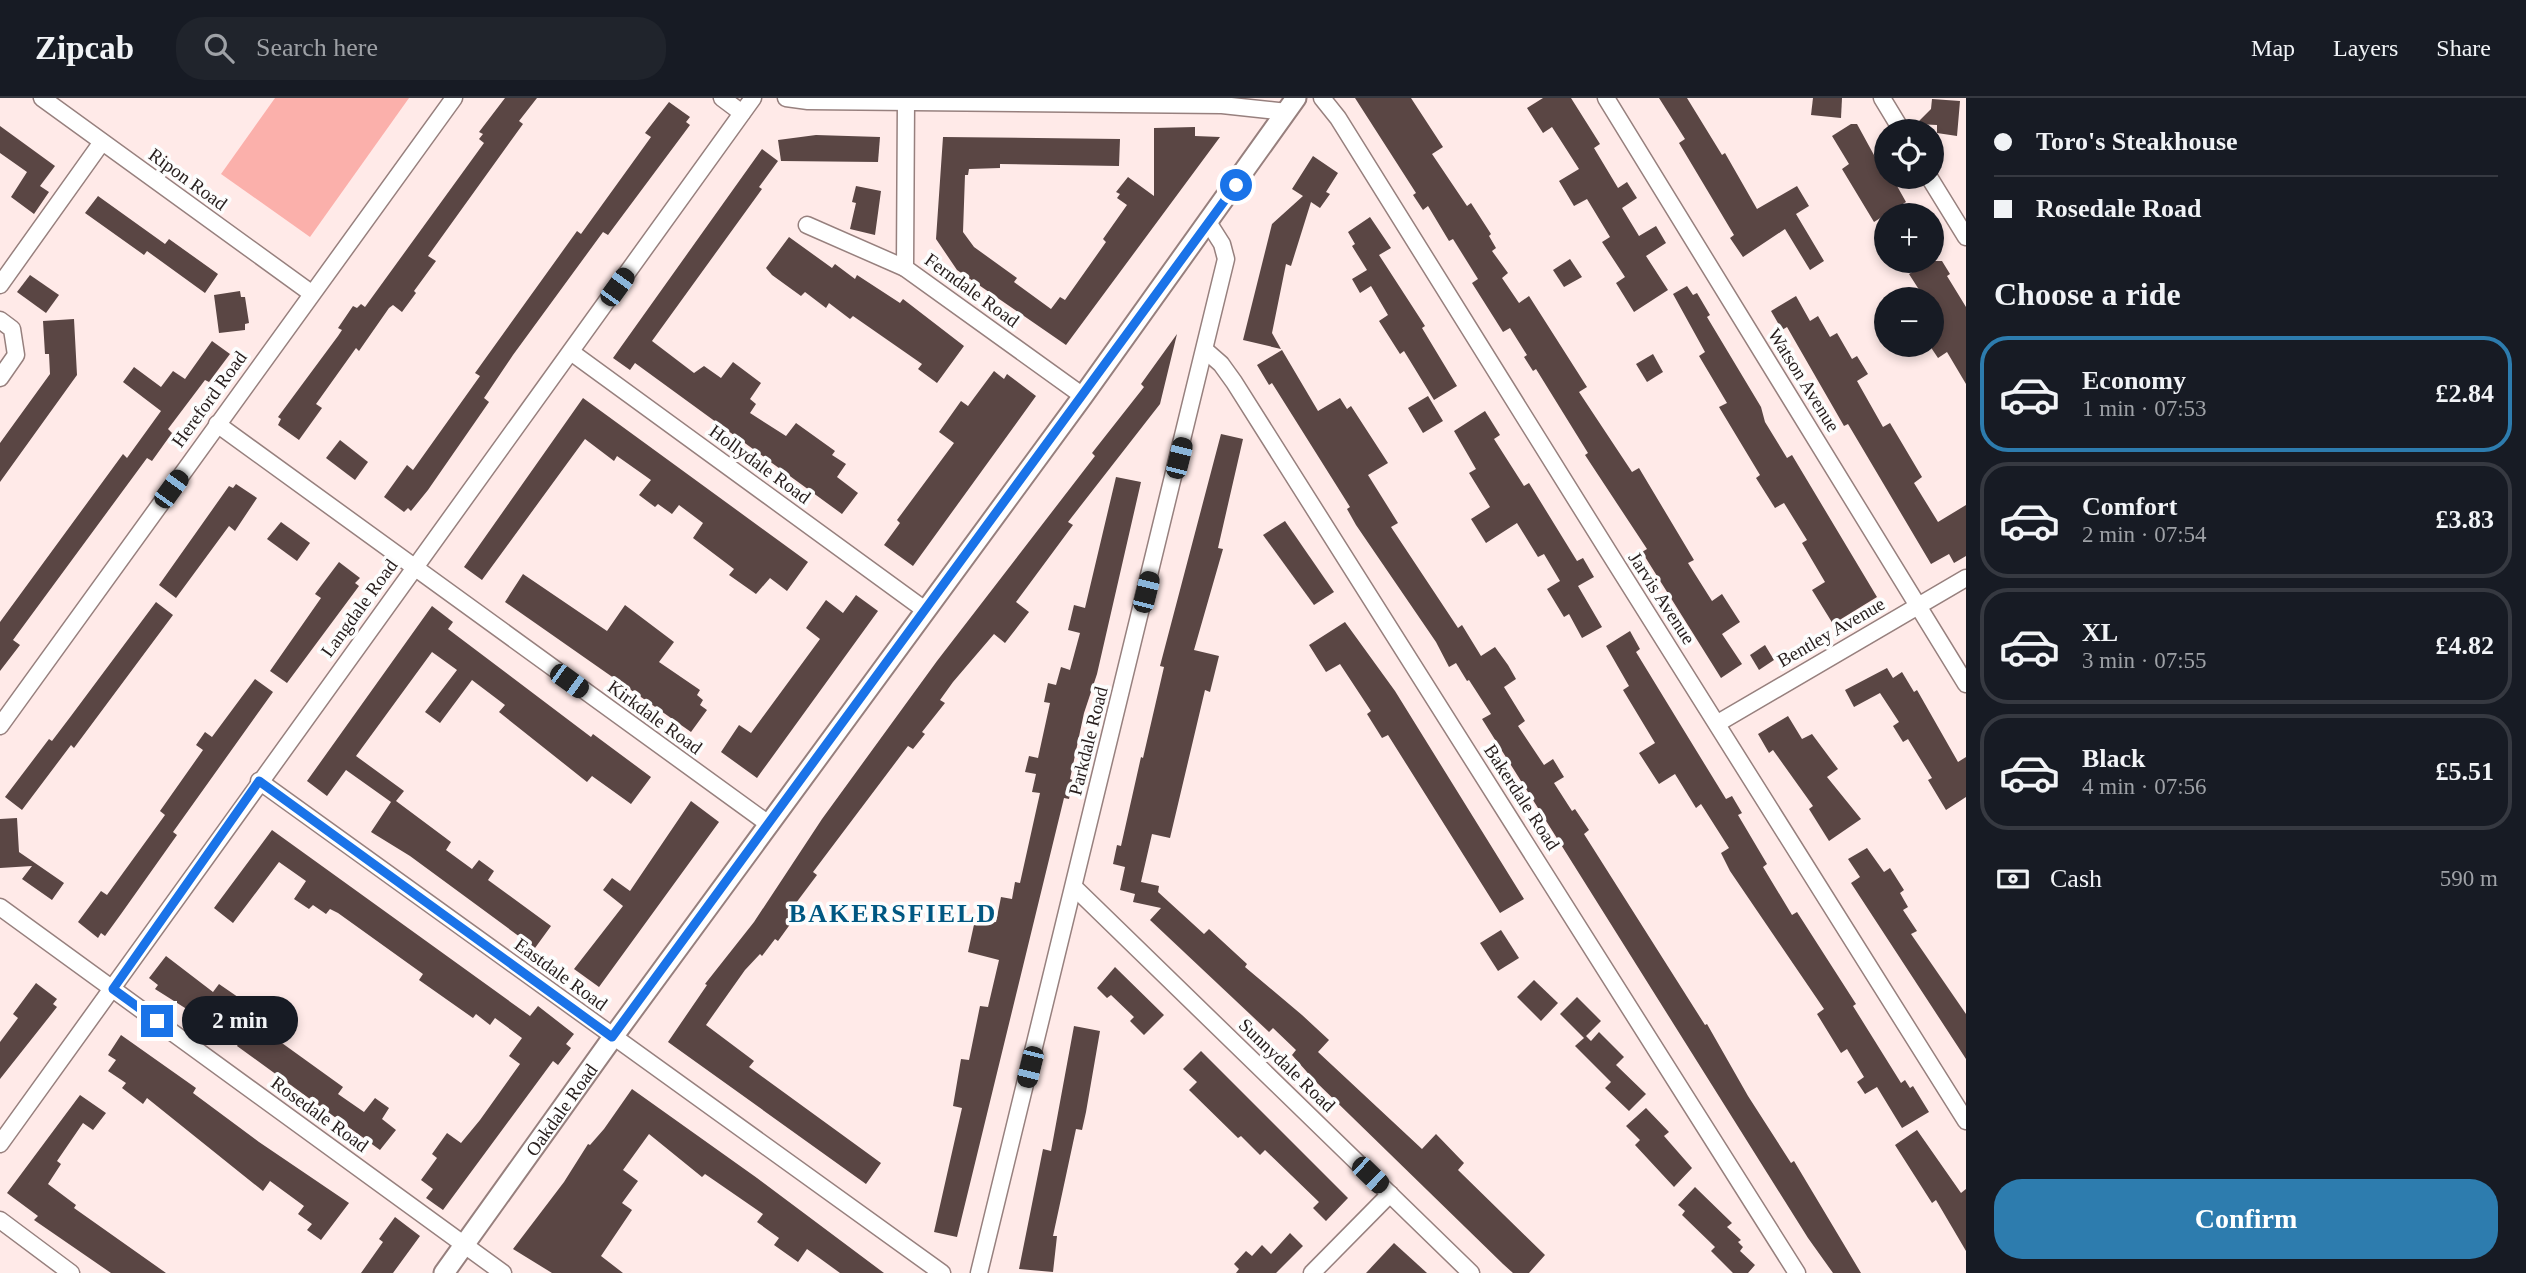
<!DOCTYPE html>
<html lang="en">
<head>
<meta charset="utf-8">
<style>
	:root { --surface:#171b24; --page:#20242c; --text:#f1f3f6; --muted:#9ea1a6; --line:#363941; --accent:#2d7cae }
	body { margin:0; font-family:"Times New Roman",serif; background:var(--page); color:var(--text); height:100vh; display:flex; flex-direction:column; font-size:26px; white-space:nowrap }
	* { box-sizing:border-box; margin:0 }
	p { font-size:23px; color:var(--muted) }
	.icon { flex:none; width:38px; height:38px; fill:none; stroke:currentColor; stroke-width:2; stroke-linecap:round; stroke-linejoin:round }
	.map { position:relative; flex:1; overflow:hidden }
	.details { display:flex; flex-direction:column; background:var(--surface); width:560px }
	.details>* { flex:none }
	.hud { display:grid; align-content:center; height:154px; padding:0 28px; background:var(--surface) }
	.fabs { position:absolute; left:1874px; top:21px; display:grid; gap:14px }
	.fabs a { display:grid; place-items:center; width:70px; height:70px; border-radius:50%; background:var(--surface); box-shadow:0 4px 10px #0003; font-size:35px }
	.end { position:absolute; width:32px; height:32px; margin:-16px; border:9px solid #1a73e8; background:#fff; box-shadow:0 0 0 4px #fff }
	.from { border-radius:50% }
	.bubble { position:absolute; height:49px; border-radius:24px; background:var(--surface); box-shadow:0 4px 10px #0003; font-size:23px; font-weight:600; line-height:49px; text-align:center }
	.car { position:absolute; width:21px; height:42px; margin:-21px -10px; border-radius:9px; box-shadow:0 0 5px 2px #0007; background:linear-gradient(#222 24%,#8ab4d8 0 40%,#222 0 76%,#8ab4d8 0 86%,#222 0) }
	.hud b { display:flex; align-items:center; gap:24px; height:66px; font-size:26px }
	.hud b+b { border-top:2px solid var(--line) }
	.hud i { width:18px; height:18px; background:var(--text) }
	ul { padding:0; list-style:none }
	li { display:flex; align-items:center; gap:21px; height:116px; margin:0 14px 10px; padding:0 14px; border:4px solid var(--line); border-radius:28px }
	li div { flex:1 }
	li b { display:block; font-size:26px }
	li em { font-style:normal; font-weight:600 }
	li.active { border-color:var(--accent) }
	li>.icon { width:63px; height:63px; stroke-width:1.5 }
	h2 { padding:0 28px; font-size:32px; line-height:84px }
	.pay { display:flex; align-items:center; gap:18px; height:77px; padding:0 28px; font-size:26px }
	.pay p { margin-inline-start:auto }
	.cta { display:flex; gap:14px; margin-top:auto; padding:14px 28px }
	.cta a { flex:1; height:80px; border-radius:28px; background:var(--accent); color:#fff; font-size:28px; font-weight:600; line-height:80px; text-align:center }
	header { display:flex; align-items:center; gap:42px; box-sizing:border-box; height:98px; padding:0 35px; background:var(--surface); border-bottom:2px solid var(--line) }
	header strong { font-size:33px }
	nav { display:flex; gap:38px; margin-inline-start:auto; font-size:24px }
	.search { width:490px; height:63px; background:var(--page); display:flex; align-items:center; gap:18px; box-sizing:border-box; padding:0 24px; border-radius:28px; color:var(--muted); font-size:26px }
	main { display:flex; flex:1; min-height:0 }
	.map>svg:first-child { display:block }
	.green { fill:#fbb0ab }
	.building { fill:#5a4644 }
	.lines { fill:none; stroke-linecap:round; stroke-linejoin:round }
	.minor-casing { stroke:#97807e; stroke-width:19 }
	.tertiary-casing { stroke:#97807e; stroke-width:23 }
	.minor { stroke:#fff; stroke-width:16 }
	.tertiary { stroke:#fff; stroke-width:19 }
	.route { stroke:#1a73e8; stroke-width:9 }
	.labels { text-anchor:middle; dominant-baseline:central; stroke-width:7; stroke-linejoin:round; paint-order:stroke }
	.street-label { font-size:19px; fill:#261d1c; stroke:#fdfdfd }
	.district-label { font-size:26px; font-weight:bold; letter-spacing:2px; fill:#005782; stroke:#fdfdfd }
</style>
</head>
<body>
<header>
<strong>Zipcab</strong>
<div class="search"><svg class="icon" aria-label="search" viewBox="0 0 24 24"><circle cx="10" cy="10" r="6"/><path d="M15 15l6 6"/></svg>Search here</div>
<nav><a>Map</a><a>Layers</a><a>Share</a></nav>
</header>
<main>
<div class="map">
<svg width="1966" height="1175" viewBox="0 0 1966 1175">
	<rect width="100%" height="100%" fill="#ffeae8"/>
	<!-- green -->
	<path class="green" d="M275,0H409L310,139L221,76Z"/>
	<!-- building -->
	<g class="building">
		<path d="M505,0H537L519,23L523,26L428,158L436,163L414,193L416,195L402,214L393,207L389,210L359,253L356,250L316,306L322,310L299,342L278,327L281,321L278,319L338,238L342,232L338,230L353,208L357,210L361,206L365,209L484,45L479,41L483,36L479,34Z"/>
		<path d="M1355,0H1411L1443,49L1432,56L1467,108L1471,105L1491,136L1489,138L1496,150L1492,153L1508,175L1502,180L1519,205L1529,198L1587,289L1579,294L1632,374L1639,370L1694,462L1688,465L1712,503L1722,496L1740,524L1722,536L1742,566L1721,580L1642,454L1647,451L1585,357L1588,355L1536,271L1533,273L1524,259L1527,257L1510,230L1503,234L1472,185L1478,181L1453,141L1449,143L1428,108L1423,112L1413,97L1416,95Z"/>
		<path d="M1543,0H1571L1600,46L1594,50L1618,90L1627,84L1637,100L1622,110L1639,138L1656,128L1666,145L1646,158L1668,192L1634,214L1616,185L1625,179L1602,144L1610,139L1587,101L1574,108L1559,83L1579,71L1552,29L1543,35L1527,10Z"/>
		<path d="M1659,0H1687L1722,57L1725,55L1757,111L1797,88L1809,108L1796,116L1824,163L1810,172L1785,131L1743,159L1730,140L1734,137L1679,45L1685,41Z"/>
		<path d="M1813,0H1842L1841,20L1811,17Z"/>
		<path d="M1932,1L1960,3L1957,38L1937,35V27L1916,26L1931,11Z"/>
		<path d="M669,4L690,19L686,24L690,27L608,137L603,134L513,257L484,300L489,304L428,392L411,413L408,410L404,414L384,399L407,367L413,372L480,278L475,275L577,133L581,136L651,39L645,35Z"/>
		<path d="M1851,26H1857L1886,79H1892L1906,104L1874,124L1842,71L1849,66L1832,38Z"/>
		<path d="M0,28L55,68L40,88L49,94L34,116L11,99L27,74L0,55Z"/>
		<path d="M1195,29V38L1220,39L1066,247L957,172L936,141L943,39L1120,41L1119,68L1000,66V70L969,71L968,77H965L963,134L974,149L1017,180L1014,184L1051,211L1060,199L1065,202L1106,144L1103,141L1127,107L1117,100L1120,96L1116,94L1128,79L1154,98V30Z"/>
		<path d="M816,37L880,39L878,64L781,63L778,42Z"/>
		<path d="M762,51L778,63L759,89L762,91L652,243L694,275L704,268L721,280L733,264L761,285L750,301L756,306L750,315L786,338L796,325L835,353L832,357L846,366L837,379L858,395L842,416L635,265L630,272L613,260Z"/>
		<path d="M1313,58L1338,75L1326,94L1330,96L1320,110L1311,104L1291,168L1286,166L1272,235L1281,251L1243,242L1272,126L1303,98L1292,91Z"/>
		<path d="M856,88L881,93L875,137L850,131L856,105L852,104Z"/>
		<path d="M98,98L165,146L169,141L218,176L205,195L147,153L144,157L85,115Z"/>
		<path d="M1370,119L1391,150L1379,157L1425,228L1422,230L1457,288L1434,302L1404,253L1400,256L1379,223L1388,217L1371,188L1360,195L1352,181L1367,172L1352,148L1355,146L1348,134Z"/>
		<path d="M789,139L832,170L835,166L855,181L857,177L900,205L903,201L964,248L937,285L918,271L922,266L853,218L850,221L829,205L826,210L805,194L801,198L772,177L766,170Z"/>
		<path d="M1570,161L1582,179L1564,189L1553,172Z"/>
		<path d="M1912,163H1942L1950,176L1947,178L1966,209V286L1947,254L1938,260L1932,251V237L1938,233L1932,223V201H1925L1909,176L1917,171Z"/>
		<path d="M30,177L59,197L46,215L17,194Z"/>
		<path d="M1687,188L1693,197L1697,195L1710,217L1707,219L1761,309L1765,324L1787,360L1792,357L1877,499L1833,526L1812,492L1825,484L1802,445L1807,442L1784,405L1775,410L1756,380L1760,377L1719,309L1727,305L1699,258L1705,254L1673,196Z"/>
		<path d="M240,193L241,199H245L249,225L245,226V232L219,235L214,197Z"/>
		<path d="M1796,198L1810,223L1818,218L1830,239L1837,235L1852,261L1857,258L1868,276L1857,283L1883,329L1890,325L1922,379L1914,385L1938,424L1966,407V458L1954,465L1949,456L1931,466L1848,326L1844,328L1787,229L1782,232L1771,213Z"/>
		<path d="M74,221L77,277L0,384V345L50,276L49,256H45L43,223Z"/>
		<path d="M1177,236L1160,306L1068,424L1073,427L1016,504L1029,514L1005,545L994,536L953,584L940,602L945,605L922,634L925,636L913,651L908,648L813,774L817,777L793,809L799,814L778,843L775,841L762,858L760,856L745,872L706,927L754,963L749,969L881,1065L866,1086L668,944L707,887L705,886L754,824L822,721L937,563L1095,358L1092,355L1144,289L1141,286Z"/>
		<path d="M212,243L230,256L209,284L205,282L168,331L172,335L152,363L147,360L13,542L20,547L0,573V524L123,356L127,360L161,313L123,284L134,269L161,289L173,273L185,281Z"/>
		<path d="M1282,252L1318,313L1340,300L1347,311L1351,308L1388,365L1368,377L1398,425L1391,429L1458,530L1462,527L1481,558L1495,549L1508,567L1516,581L1504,589L1525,623L1518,628L1544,667L1553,661L1564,679L1554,685L1572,713L1575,711L1589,732L1584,736L1705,927L1707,926L1748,998L1791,1065L1794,1063L1861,1175H1833L1808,1140L1482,621L1491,616L1469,582L1467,583L1456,565L1449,569L1436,544L1356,427L1347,411L1350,409L1272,285L1269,287L1257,267Z"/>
		<path d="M1653,256L1663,274L1647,284L1636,266Z"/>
		<path d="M994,273L1004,281L1007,276L1036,298L913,468L884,447L900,425L897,422L954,345L939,334L961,303L968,308Z"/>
		<path d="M1428,298L1443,323L1423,335L1408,310Z"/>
		<path d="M583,300L808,464L787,493L770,480L756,496L729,477L734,471L693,440L703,425L679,407L672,416L658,406L655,409L639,397L651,382L617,358L614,363L585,341L482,482L464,469Z"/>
		<path d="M1485,313L1500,337L1494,341L1524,388L1529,385L1577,463L1583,460L1594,479L1578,488L1602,529L1582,540L1569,516L1564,519L1547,491L1560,483L1544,456L1538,459L1517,425L1486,445L1471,421L1490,409L1469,375L1476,371L1454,333Z"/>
		<path d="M1221,336L1243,341L1218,450L1223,451L1194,552L1219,558L1210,594L1205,592L1170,740L1152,736L1141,784L1159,788L1158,794L1204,836L1209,831L1247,866L1245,869L1302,917L1329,942L1318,954L1422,1051L1436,1036L1464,1065L1458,1072L1545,1157L1529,1175H1513L1503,1166L1314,982L1292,957L1296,952L1273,930L1269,934L1150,822L1161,810L1133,804L1135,796L1120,792L1125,769L1113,766L1117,747L1121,748L1141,659L1143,660L1164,569L1160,568Z"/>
		<path d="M340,342L368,364L355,382L326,360Z"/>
		<path d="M1116,379L1141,384L1097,576L1084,615L1070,681L1073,682L1069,701L1064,700L957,1139L934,1134L962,1010L953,1008L961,961L969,962L980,908L988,909L999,862L968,854L975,822L996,824L1001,799L1012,801L1015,784L1020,785L1040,695L1032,694L1036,676L1025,674L1029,658L1038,660L1050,605L1044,604L1048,585L1056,587L1061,569L1070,572L1080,535L1068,532L1074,507L1085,510Z"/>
		<path d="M236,386L257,400L235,433L229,428L176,500L159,487L229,388L233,390Z"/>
		<path d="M1285,423L1334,494L1314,507L1263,437Z"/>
		<path d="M281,424L310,445L297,463L267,441Z"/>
		<path d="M339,464L360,480L355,485L359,488L287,585L270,573L321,500L315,496Z"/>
		<path d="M523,476L607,533L625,507L674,544L659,564L700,592L697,597L703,602L700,607L707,612L691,634L505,504Z"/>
		<path d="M856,497L878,513L757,680L721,654L739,627L751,635L820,541L806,530L826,502L843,515Z"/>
		<path d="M156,504L173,517L74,650L71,647L22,712L5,699L49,641L52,643L71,618Z"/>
		<path d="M432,508L453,524L448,531L591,639L593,636L651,679L631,706L592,678L587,684L499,614L505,607L472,582L440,625L425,614L457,572L432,554L356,658L404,693L396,703L451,744L446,752L472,771L479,762L494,773L488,782L551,828L535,850L410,758L371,734L391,704L346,672L327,698L307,683Z"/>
		<path d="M1345,524L1395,593L1524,801L1500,815L1388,637L1382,640L1367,616L1371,613L1340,566L1326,574L1309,547Z"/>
		<path d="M1630,533L1640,551L1636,554L1680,626L1726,701L1732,698L1742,715L1738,717L1767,766L1763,769L1792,817L1797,814L1856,906L1853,908L1901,985L1905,982L1910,990L1913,988L1929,1014L1902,1030L1877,989L1865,996L1857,984L1864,979L1847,951L1841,955L1817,916L1824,911L1730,773L1721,755L1729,750L1701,706L1696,710L1675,676L1659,686L1639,655L1655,645L1623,592L1629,588L1606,548Z"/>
		<path d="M1765,547L1774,562L1759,572L1750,557Z"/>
		<path d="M1887,570L1893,580L1902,574L1914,594L1917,592L1958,664L1966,659V699L1946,712L1928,682L1932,680L1908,641L1903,644L1893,628L1899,624L1880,595L1854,609L1845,592Z"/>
		<path d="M255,581L273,594L173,734L177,737L121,816L105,838L101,835L98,840L78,824L101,793L107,797L165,717L160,713L203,652L196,647L205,634L212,639Z"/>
		<path d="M1788,618L1802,641L1812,636L1838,671L1827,679L1861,721L1829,743L1809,711L1813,708L1773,652L1769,655L1758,636Z"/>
		<path d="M691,703L719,724L599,889L574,871L623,808L603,792L612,780L630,793Z"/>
		<path d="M17,720L19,754L64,785L52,802L22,781L32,768L0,770V721Z"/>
		<path d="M272,732L530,918L538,908L574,936L566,946L571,950L558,967L553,963L443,1112L426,1100L433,1091L421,1082L437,1060L432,1056L447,1035L461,1045L480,1022L520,966L509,958L522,940L495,920L490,927L476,916L473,920L419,882L423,876L338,815L330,811L326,816L313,807L309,811L294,801L306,783L279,764L233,825L214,810Z"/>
		<path d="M1867,750L1884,774L1890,770L1904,792L1900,795L1908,809L1903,812L1917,833L1911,836L1966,916V961L1851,785L1860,779L1848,761Z"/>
		<path d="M1501,832L1519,860L1498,873L1480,845Z"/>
		<path d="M166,858L213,894L219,886L258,913L274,927L268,935L343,989L338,996L364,1014L375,1000L389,1010L382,1021L396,1032L380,1052L237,948L240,943L207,918L204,922L155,891L158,887L149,880Z"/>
		<path d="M1115,869L1164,917L1144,937L1130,923L1134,919L1111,897L1107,900L1097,890Z"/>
		<path d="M1534,882L1558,905L1541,923L1517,899Z"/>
		<path d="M36,885L57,901L53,906L57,909L0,981V944L18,920L13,916Z"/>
		<path d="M1577,899L1601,923L1586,938L1591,943L1599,934L1624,959L1616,967L1646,996L1629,1013L1605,990L1611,984L1575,948L1584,940L1560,916Z"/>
		<path d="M1074,928L1100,933L1086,1014L1082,1032L1076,1031L1053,1138H1057L1053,1174L1019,1171L1043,1051L1051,1053Z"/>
		<path d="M121,937L196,990L193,995L259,1044L349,1105L321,1142L307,1132L312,1126L298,1116L304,1108L270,1083L263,1093L147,1000L143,1006L122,990L126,985L108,973L116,962L108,957Z"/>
		<path d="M1201,953L1348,1100L1326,1123L1313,1110L1319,1104L1265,1052L1260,1057L1241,1038L1238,1040L1189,992L1197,984L1183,971Z"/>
		<path d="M632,991L757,1080L884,1175H840L807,1151L798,1164L774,1147L779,1140L757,1124L763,1116L705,1076L702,1079L649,1036L623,1072L638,1083L622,1105L632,1112L601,1158L623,1175H552L513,1151L564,1084L588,1046L590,1047L604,1031Z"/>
		<path d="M80,997L106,1015L93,1032L83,1025L57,1063L61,1066L48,1086L76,1107L74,1110L166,1175H111L34,1122L38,1118L7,1095Z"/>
		<path d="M1646,1010L1669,1034L1664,1038L1692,1070L1674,1089L1635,1047L1640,1042L1626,1028Z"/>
		<path d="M1917,1032L1961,1095L1966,1091V1153L1936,1102L1932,1105L1895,1047Z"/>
		<path d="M1695,1089L1732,1125L1727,1129L1741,1142L1738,1144L1743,1149L1740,1153L1755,1167L1748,1175H1733L1711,1153L1715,1149L1682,1117L1685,1113L1678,1107Z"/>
		<path d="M395,1119L420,1138L393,1175H361L383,1144L379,1141Z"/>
		<path d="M1290,1135L1303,1148L1276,1175H1236L1239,1171L1234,1166L1246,1153L1252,1158L1262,1147L1271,1156Z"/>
		<path d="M1394,1145L1427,1175H1366Z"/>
	</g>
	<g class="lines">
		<!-- minor casing -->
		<g class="minor-casing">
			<g id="minor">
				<path d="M42,0L311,195"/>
				<path d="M722,0L742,15"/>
				<path d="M786,0L808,3L1222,7L1287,14"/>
				<path d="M1322,0L1338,20C1545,356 1757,688 1966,1023"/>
				<path d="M1606,0L1966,586"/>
				<path d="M1882,0L1902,33"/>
				<path d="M906,2L905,170L1083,298"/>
				<path d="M1929,79L1966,139"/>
				<path d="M807,127L905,170"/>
				<path d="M0,187L102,44"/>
				<path d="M0,222L12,231L16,257L0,280"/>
				<path d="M1205,252L1221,266L1234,284L1797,1175"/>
				<path d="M571,254L925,512"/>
				<path d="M217,326L770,727"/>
				<path d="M1718,625L1966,480"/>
				<path d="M0,628L454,0"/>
				<path d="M259,683L942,1175"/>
				<path d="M1075,790L1471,1175"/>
				<path d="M0,809L503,1175"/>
				<path d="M0,1046L753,0"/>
				<path d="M0,1122L71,1175"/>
				<path d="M979,1175L1226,161L1222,146L1208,124"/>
				<path d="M1312,1175L1390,1096"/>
			</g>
		</g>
		<!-- tertiary casing -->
		<g class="tertiary-casing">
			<g id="tertiary">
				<path id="s1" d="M444,1175L613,939L1083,298L1296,0"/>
			</g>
		</g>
		<!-- minor -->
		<use href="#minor" class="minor"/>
		<!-- tertiary -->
		<use href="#tertiary" class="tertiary"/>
	</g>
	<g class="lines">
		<!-- route -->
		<path class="route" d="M157,923L113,891L259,683L612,939L1236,87"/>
	</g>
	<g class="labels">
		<!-- street labels -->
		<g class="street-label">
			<text transform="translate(188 81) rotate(36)">Ripon Road</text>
			<text transform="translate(972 192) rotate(36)">Ferndale Road</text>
			<text transform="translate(1804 282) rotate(58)">Watson Avenue</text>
			<text transform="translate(209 301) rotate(-54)">Hereford Road</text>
			<text transform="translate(760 366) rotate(36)">Hollydale Road</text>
			<text transform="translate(1662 500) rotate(57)">Jarvis Avenue</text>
			<text transform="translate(359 510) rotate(-54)">Langdale Road</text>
			<text transform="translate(1831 534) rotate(-30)">Bentley Avenue</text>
			<text transform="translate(655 619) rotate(36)">Kirkdale Road</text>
			<text transform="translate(1088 643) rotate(-76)">Parkdale Road</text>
			<text transform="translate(1522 699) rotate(57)">Bakerdale Road</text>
			<text transform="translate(561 876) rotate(36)">Eastdale Road</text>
			<text transform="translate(1287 967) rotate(44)">Sunnydale Road</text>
			<text stroke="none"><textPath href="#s1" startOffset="201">Oakdale Road</textPath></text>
			<text transform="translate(320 1016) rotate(36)">Rosedale Road</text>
		</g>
		<!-- district labels -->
		<g class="district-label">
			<text x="893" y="815">BAKERSFIELD</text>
		</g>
	</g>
</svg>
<div class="fabs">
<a><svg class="icon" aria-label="locate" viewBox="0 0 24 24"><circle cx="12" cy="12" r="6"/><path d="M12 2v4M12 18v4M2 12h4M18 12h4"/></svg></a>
<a>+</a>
<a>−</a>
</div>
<i class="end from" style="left:1236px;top:87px"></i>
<i class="end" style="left:157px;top:923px"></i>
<div class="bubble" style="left:182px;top:898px;width:116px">2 min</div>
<i class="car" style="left:617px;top:189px;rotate:36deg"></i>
<i class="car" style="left:1179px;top:360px;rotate:14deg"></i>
<i class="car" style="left:171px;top:391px;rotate:36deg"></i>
<i class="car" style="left:1146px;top:494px;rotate:14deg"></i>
<i class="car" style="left:569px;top:583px;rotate:126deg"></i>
<i class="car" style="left:1030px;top:969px;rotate:194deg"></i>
<i class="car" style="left:1370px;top:1077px;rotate:134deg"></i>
</div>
<section class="details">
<div class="hud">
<b><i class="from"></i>Toro's Steakhouse</b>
<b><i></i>Rosedale Road</b>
</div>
<h2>Choose a ride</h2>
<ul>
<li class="active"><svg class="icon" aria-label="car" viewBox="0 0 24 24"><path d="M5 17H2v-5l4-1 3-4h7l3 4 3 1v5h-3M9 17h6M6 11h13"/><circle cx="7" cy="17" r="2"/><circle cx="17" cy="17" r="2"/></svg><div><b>Economy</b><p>1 min · 07:53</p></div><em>£2.84</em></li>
<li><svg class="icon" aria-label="car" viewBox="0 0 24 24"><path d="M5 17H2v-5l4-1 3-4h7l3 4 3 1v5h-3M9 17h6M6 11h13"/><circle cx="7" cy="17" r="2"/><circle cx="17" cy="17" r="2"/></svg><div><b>Comfort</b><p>2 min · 07:54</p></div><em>£3.83</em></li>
<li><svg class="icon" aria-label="car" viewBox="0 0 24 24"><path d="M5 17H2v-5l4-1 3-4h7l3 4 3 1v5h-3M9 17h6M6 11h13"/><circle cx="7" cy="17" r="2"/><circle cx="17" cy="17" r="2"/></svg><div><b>XL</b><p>3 min · 07:55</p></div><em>£4.82</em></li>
<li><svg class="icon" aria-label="car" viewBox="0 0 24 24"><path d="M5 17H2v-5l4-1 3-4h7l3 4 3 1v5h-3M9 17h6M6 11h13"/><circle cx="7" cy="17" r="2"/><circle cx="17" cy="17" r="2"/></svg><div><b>Black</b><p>4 min · 07:56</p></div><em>£5.51</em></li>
</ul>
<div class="pay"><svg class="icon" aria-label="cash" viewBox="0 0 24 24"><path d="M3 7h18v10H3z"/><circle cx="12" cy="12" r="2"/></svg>Cash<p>590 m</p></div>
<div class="cta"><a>Confirm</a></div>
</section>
</main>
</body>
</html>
